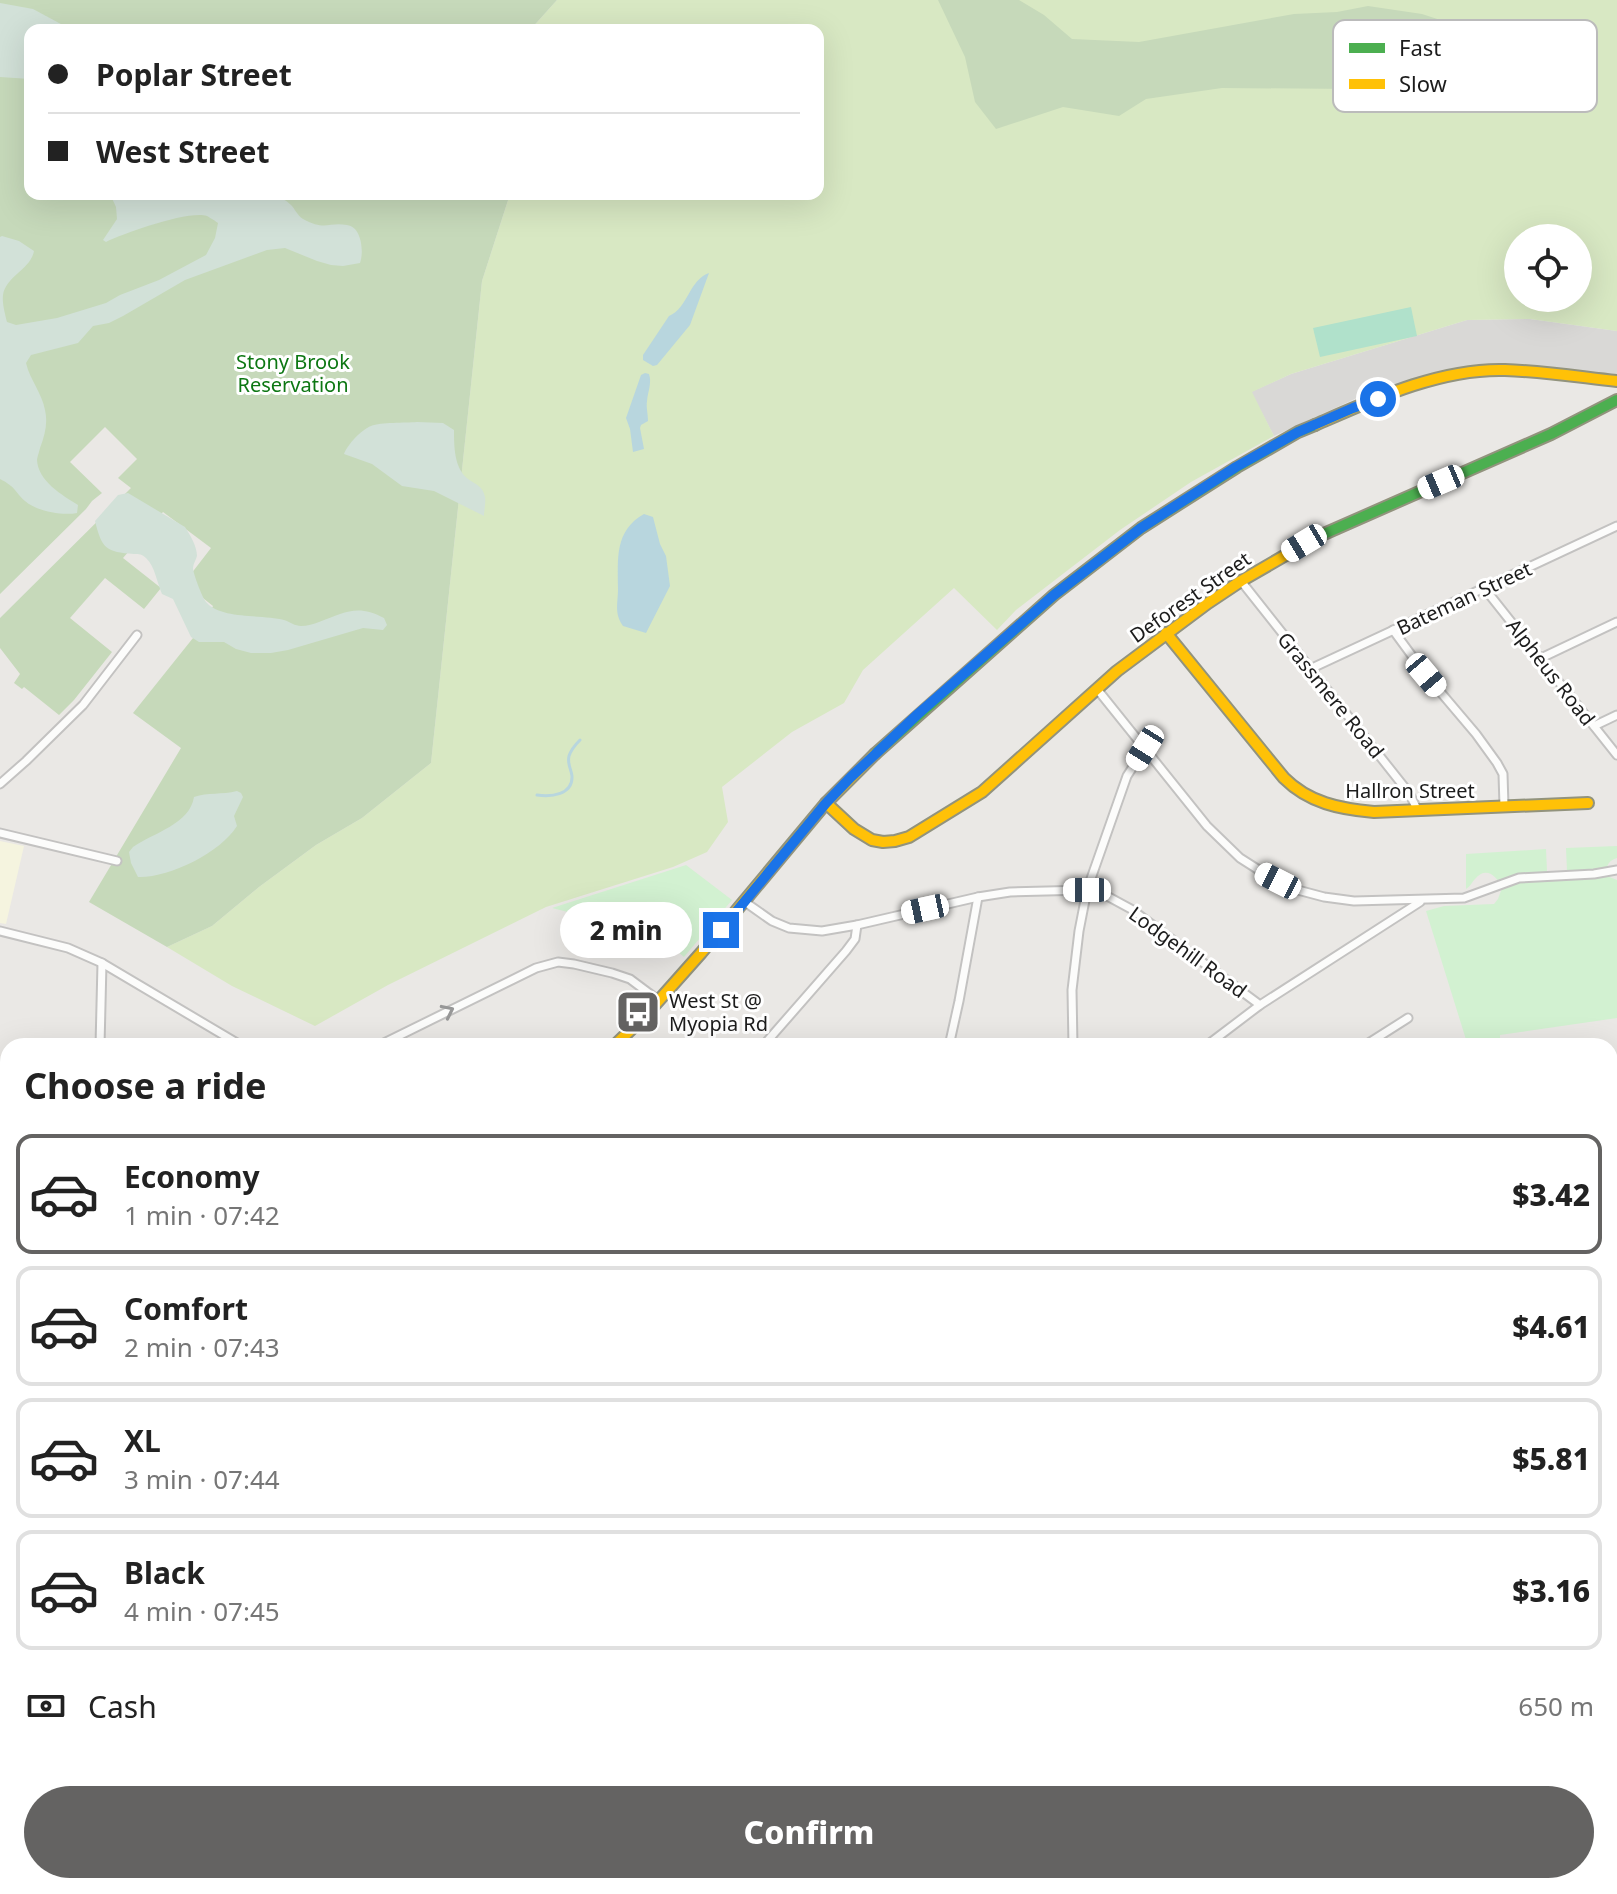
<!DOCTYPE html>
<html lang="en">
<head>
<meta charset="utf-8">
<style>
	:root { --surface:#fff; --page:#f6f6f6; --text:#222; --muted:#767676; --line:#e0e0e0; --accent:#646362 }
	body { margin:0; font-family:"Noto Sans",sans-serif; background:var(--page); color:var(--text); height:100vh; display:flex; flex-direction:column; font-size:30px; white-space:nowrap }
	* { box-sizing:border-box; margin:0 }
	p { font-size:26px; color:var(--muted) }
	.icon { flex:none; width:44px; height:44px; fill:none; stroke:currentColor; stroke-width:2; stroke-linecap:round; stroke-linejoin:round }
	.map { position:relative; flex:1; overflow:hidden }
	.panel { position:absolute; left:0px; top:1038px; width:1618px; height:856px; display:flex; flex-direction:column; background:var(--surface); border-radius:24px 24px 0 0; box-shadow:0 8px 32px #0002 }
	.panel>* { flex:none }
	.banner { position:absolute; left:24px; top:24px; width:800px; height:176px; border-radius:16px; box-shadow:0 8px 32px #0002; display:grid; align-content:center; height:176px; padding:0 24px; background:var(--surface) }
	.tools { position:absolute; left:1504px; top:224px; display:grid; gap:16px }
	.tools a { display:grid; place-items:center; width:88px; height:88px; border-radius:50%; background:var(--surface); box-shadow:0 8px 32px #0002; font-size:40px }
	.end { position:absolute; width:36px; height:36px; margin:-18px; border:10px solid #1a73e8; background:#fff; box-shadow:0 0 0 4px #fff }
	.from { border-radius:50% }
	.bubble { position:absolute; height:56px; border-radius:28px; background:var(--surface); box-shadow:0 8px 32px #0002; font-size:26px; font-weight:800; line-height:56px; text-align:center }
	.car { position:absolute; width:24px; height:48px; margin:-24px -12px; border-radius:10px; box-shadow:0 0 6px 2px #0007; background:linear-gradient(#fff 24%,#345 0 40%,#fff 0 76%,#345 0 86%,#fff 0) }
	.banner b { display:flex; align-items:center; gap:28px; height:76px; font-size:30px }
	.banner b+b { border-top:2px solid var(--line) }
	.banner i { width:20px; height:20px; background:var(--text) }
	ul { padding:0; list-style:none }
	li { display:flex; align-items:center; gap:24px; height:120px; margin:0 16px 12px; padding:0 8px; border:4px solid var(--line); border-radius:16px }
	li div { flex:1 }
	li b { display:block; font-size:30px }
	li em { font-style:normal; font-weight:800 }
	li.on { border-color:var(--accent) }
	li>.icon { width:72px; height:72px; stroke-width:1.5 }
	h2 { padding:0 24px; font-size:36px; line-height:96px }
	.pay { display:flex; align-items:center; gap:20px; height:88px; padding:0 24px; font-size:30px }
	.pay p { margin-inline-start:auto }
	.action { display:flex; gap:16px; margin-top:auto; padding:16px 24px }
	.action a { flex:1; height:92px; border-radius:48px; background:var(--accent); color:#fff; font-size:32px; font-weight:800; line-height:92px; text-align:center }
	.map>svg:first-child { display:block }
	.residential { fill:#d9d8d6 }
	.education { fill:#f5f4df }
	.grass { fill:#d8e8c3; fill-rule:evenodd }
	.forest { fill:#c6d9ba }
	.wetland { fill:#d2e1d8 }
	.park { fill:#d2f1d1 }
	.pitch { fill:#b0e1cb }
	.water { fill:#b8d6de }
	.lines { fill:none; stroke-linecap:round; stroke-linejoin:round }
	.stream { stroke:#b8d6de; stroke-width:3 }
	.street-casing { stroke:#c3c2c1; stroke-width:11 }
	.fast-casing { stroke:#92937d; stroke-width:14 }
	.slow-casing { stroke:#92937d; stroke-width:14 }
	.street { stroke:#fcfcfb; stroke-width:7 }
	.fast { stroke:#4caf50; stroke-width:10 }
	.slow { stroke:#ffc107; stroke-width:10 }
	.rail-casing { stroke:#c9c9c8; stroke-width:6 }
	.rail { stroke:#fff; stroke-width:3; stroke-dasharray:9; stroke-linecap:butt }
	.oneway { stroke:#979797 }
	.route { stroke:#1a73e8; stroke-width:10 }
	.labels { text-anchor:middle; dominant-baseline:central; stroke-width:6; stroke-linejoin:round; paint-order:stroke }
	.park-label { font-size:20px; fill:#0d7713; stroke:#fff }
	.street-label { font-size:20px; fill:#1c1c1c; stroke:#fff }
	.poi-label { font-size:20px; fill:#1c1c1c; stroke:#fff; text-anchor:start }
	.key { fill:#fff; stroke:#bbb; stroke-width:2 }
	.key-label { font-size:22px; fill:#1c1c1c }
</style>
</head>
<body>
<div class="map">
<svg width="1617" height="1894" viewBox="0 0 1617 1894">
	<rect width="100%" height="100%" fill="#eae8e5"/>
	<!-- residential -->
	<path class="residential" d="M1530,319L1617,331V375L1531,365L1478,364L1359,397L1274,436L1251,392L1291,374L1467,320Z"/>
	<!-- education -->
	<path class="education" d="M0,841L24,846L6,924L0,923Z"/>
	<!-- grass -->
	<path class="grass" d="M557,0H1617V331L1530,319L1467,320L1291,374L1252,392L1274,436L1191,482L1120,530L1016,610L997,630L954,588L863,670L844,703L792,732L722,787L728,822L707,852L673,867L546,907L388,985L315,1026L232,986L167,947L212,926L259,887L316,845L362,818L431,763L482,281L510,194H818V30H530ZM1518,238H1578V298H1518Z"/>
	<!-- forest -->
	<g class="forest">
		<path d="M0,0H557L530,30H30V194H510L482,281L431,763L362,818L316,845L259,887L212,926L167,947L89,902L181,748L133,713L205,623L213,606L184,583L211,548L163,512L123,558L161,588L144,609L105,578L70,618L112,652L74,700L59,715L24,687L22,689L14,683L20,674L0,648V618L131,488L118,478L137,459L105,427L70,462L102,493L92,501L86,509L0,594Z"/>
		<path d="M938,0H1019L1044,15L1072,39L1139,42L1294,14L1337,12L1368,6L1422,14L1477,32L1473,47L1447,80L1353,89L1222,88L1146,99L1119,116L1063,107L996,129L975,102L965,57Z"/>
	</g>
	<!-- wetland -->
	<g class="wetland">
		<path d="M0,3L33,9L72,30H30V79L0,77Z"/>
		<path d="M110,194H274C279,197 286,200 291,205C295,209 297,215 303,219C325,231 328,222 347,225C362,227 364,252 360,263L343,266L331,265L317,261L285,248L267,250L185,280L123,316L109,323L93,326L78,343L31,355L26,363C30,380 42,393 45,410C48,423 45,435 40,448C40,449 37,458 37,460C38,481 62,495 78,505L77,513C62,516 36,511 25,501C14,491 16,487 0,479V237L2,236L19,241L34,251C31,269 6,276 3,295C2,303 5,314 7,322L16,325L57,318L106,303L120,295L159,280L206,255L215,238L218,223C217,222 209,217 207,216C189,210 124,233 106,242L103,240L117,219L116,207Z"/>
		<path d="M417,422L443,423L454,430C454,446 454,468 468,479C475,484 483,486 485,497C486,502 484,511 484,516L434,491L402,486L372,464L344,454C348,444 361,430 371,426C381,422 405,423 417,422Z"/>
		<path d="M128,493L185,527C190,535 197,546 197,556C196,560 193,564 193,568C193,573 202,597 206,602C221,620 263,614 284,620C290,622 295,626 301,626C307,626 314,624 319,622C345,612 358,604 384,618L387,625L383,630L363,628L288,650L271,653H251L236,649L224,642H199L191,637L173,599L162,594C157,583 155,566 146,558C142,554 139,554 134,554C106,552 102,549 95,521L118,495Z"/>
		<path d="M237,791L241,793L243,797L234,816L237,826C220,853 169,878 138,877L131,863L129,852L133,847C153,833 190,824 194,797C208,792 222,795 237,791Z"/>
	</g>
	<!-- park -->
	<g class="park">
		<path d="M1617,846V858C1607,861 1606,867 1607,876L1617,880V1018L1500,1035V1041L1468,1046L1426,911L1444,906L1494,904L1498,899L1502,888C1498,877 1486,865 1475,879C1472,882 1470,887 1466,889V854L1546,849L1547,871H1567L1566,848Z"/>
		<path d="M686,865L732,900L684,957L659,935L552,908Z"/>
		<path d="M1617,1173V1477H1610V1174Z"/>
	</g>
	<!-- pitch -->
	<path class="pitch" d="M1411,307L1417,336L1320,357L1313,328Z"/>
	<!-- water -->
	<g class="water">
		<path d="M709,273L690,325L657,365L653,366L643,360V355L669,316C688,308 689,280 709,273Z"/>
		<path d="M645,373L649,374C652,383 648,391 647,401C646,408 648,413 648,421L641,425L640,428L644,449L633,452L630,429L626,418L641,375Z"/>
		<path d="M644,514L653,517L660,544L666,556L670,586L646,633L623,626C614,613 618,603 618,589C618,559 614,531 644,514Z"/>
	</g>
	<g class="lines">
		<!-- stream -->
		<path class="stream" d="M537,795C551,797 573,795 572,776C571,768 567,764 569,756C571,750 575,745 580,740"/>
		<!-- street casing -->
		<g class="street-casing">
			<g id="street">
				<path d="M1241,581L1409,793L1418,811"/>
				<path d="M1485,589L1617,755"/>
				<path d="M1393,630L1426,675L1476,734L1497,763L1503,774L1504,806"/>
				<path d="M1539,659L1617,622"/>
				<path d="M1310,669L1617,526"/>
				<path d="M1097,689L1207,826L1240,858L1262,872L1294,889L1324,897L1354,901L1464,898L1519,878L1594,874L1617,870"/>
				<path d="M1594,726L1617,715"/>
				<path d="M0,784L26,761L83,705L137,635"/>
				<path d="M0,833L117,861"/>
				<path d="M745,902L772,921L789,928L822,931L857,925L978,897L1010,892L1087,890L1107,896L1131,909L1260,1005"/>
				<path d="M0,931L68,948L102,963L242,1046"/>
				<path d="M100,1046L102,963"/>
				<path d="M378,1046L536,968L558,962L574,964L612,973L630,979L658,1000"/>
				<path d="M763,1046L846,951L855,939L857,925"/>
				<path d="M949,1046L959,1001L978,897"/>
				<path d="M1073,1046L1072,990L1079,931L1087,890L1127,776L1145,748"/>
				<path d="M1206,1046L1260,1005L1420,902"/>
				<path d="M1364,1046L1408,1018"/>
				<path d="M1610,1073L1617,1071"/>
				<path d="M0,1153H8"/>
				<path d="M1610,1168L1617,1167"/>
				<path d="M0,1249H8"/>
				<path d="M1610,1535L1617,1536"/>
				<path d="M0,1541L8,1539"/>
				<path d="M1610,1622L1617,1607"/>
				<path d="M1610,1649L1617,1661"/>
				<path d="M0,1659L8,1643"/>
				<path d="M0,1768L8,1771"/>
				<path d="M1610,1813L1617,1809"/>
				<path d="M0,1850L8,1840"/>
				<path d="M367,1886L371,1894"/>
				<path d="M381,1886L408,1894"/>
				<path d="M694,1886V1894"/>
				<path d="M1065,1886L1069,1894"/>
				<path d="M595,1894L598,1886"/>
				<path d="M769,1894L775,1886"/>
				<path d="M1460,1894L1475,1886"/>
			</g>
		</g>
		<!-- fast casing -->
		<g class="fast-casing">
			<g id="fast">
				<path d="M1317,537L1551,434L1617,400"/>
				<path d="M875,754L1054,595L1141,528L1237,467L1298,432L1315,425"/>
				<path d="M60,1894L68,1886"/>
				<path d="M1127,1894L1141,1886"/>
			</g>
		</g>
		<!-- slow casing -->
		<g class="slow-casing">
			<g id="slow">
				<path d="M1315,425C1374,399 1440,368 1505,370C1542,371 1580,377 1617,381"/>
				<path d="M1166,633L1284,778C1309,803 1340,809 1374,812L1588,803"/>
				<path d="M826,803L854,829L872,840L883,842L895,841L909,837L982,792L1117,671L1208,603L1241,581L1317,537"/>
				<path d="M614,1046L645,1016L701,953L826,803L875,754"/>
				<path d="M0,1452L8,1453"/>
				<path d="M1610,1628L1617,1632"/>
			</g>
		</g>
		<!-- street -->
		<use href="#street" class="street"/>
		<!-- fast -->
		<use href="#fast" class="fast"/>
		<!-- slow -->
		<use href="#slow" class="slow"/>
		<!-- rail casing -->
		<g class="rail-casing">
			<g id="rail">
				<path d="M0,1358L8,1359"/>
				<path d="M1610,1493H1617"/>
			</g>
		</g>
		<!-- rail -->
		<use href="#rail" class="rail"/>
	</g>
	<!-- one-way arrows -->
	<defs><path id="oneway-chevron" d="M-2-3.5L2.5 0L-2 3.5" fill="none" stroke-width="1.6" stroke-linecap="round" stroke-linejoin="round" transform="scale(2)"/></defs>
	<use class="oneway" href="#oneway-chevron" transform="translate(448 1011) rotate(-26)"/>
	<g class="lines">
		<!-- route -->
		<path class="route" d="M721,930L826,803L851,777L918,714L1054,595L1141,528L1236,467L1298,432L1353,408L1378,399"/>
	</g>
	<!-- icons -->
	<defs>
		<g id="bus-square" transform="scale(2.3)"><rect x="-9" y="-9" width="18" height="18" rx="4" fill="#646362" stroke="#fff"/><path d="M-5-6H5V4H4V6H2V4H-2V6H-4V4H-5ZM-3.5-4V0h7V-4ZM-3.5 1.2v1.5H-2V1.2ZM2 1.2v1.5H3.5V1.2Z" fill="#fff"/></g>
	</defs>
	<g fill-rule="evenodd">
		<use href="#bus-square" x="638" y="1012"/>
	</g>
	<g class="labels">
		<!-- park labels -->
		<g class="park-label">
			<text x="293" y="361">Stony Brook<tspan x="293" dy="23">Reservation</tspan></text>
		</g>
		<!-- street labels -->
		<g class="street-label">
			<text transform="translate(1190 597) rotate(-35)">Deforest Street</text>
			<text transform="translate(1464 598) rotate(-25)">Bateman Street</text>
			<text transform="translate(1551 672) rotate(52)">Alpheus Road</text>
			<text transform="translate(1331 695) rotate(51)">Grassmere Road</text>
			<text x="1410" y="790">Hallron Street</text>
			<text transform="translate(1188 952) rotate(36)">Lodgehill Road</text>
		</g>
		<!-- poi labels -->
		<g class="poi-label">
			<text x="669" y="1000">West St @<tspan x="669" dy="23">Myopia Rd</tspan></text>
		</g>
	</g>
	<!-- legend -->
	<rect x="1333" y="20" width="264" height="92" rx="12" class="key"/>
	<rect x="1349" y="43" width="36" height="10" fill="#4caf50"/>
	<rect x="1349" y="79" width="36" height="10" fill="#ffc107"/>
	<g class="key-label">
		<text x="1399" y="56">Fast</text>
		<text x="1399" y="92">Slow</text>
	</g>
</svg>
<div class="tools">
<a><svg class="icon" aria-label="locate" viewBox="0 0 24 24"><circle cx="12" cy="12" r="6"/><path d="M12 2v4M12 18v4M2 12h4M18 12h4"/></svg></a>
</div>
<i class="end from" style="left:1378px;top:399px"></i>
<i class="end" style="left:721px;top:930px"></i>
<div class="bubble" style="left:560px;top:902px;width:132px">2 min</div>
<i class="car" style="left:1441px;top:482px;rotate:247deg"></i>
<i class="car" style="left:1304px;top:543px;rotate:239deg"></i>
<i class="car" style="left:1426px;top:675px;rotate:140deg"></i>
<i class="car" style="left:1145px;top:748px;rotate:212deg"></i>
<i class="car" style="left:1278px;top:881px;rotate:297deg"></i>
<i class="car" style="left:1087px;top:890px;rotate:270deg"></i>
<i class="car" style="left:925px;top:909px;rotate:258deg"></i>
<div class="banner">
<b><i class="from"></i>Poplar Street</b>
<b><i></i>West Street</b>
</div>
<section class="panel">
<h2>Choose a ride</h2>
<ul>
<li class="on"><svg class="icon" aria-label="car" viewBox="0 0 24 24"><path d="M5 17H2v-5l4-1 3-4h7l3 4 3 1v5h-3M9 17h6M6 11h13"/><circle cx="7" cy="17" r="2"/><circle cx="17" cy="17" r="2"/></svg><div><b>Economy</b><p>1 min · 07:42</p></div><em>$3.42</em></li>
<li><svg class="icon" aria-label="car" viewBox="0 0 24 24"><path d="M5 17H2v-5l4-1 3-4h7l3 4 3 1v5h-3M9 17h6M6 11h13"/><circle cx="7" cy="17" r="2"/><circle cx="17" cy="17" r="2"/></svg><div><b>Comfort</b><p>2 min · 07:43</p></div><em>$4.61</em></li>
<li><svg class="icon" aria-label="car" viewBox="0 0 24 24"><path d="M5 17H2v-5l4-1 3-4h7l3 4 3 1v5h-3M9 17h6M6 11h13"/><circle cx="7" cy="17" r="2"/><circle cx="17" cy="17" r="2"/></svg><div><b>XL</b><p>3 min · 07:44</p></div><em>$5.81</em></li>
<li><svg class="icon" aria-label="car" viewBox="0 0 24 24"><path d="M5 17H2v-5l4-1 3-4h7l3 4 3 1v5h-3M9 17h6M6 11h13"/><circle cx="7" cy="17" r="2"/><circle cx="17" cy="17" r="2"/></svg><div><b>Black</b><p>4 min · 07:45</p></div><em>$3.16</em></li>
</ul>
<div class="pay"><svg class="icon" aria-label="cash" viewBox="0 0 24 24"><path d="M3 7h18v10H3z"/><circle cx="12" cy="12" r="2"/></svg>Cash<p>650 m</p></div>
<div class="action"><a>Confirm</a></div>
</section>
</div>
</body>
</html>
